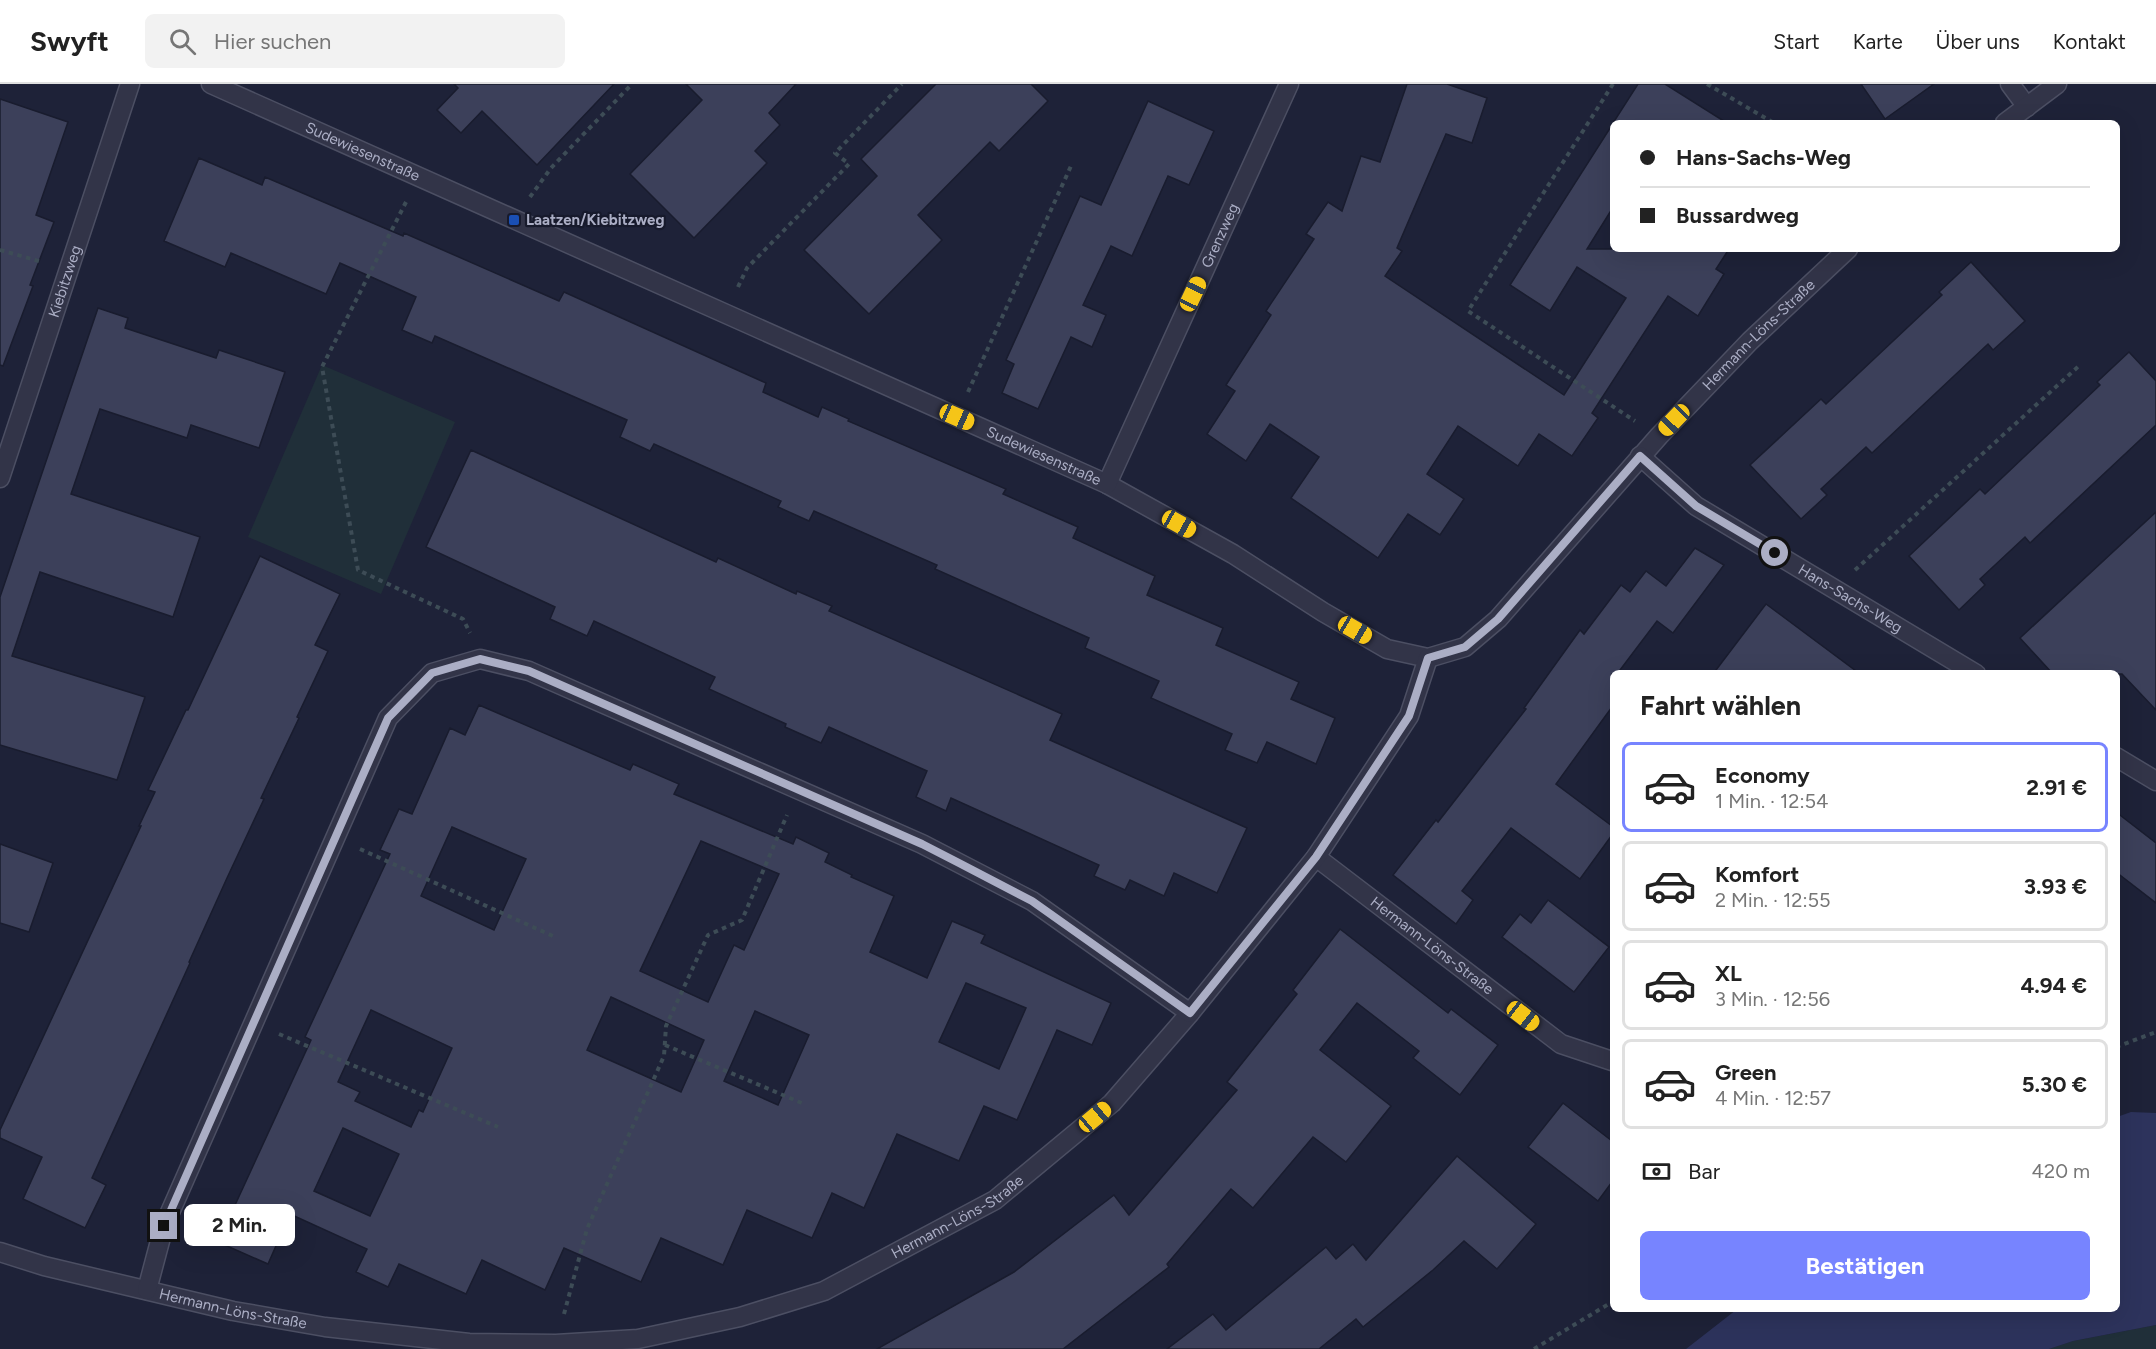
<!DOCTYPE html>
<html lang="de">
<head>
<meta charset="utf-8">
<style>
	:root { --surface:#fff; --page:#f2f2f2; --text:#222; --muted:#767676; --line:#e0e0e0; --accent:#7784ff }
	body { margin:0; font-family:Figtree,sans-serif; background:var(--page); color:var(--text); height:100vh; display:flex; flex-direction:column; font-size:22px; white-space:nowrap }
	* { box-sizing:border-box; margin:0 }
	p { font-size:20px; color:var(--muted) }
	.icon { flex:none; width:33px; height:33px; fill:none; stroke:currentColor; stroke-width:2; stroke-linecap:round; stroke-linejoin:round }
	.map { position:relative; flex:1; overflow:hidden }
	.side { position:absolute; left:1610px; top:586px; width:510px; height:642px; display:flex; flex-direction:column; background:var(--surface); border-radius:9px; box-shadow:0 6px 24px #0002 }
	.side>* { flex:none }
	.hud { position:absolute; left:1610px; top:36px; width:510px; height:132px; border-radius:9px; box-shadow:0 6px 24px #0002; display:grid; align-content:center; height:132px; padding:0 30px; background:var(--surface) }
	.end { position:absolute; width:27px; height:27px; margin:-14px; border:8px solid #abaec5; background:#111; box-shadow:0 0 0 3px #111 }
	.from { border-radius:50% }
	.bubble { position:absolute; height:42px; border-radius:9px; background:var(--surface); box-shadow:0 6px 24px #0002; font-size:20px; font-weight:700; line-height:42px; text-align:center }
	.car { position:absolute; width:18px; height:36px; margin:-18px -9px; border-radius:8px; box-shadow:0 0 4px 2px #0007; background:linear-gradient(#f5c518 24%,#345 0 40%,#f5c518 0 76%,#345 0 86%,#f5c518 0) }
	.hud b { display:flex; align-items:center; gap:21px; height:57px; font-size:22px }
	.hud b+b { border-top:2px solid var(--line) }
	.hud i { width:15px; height:15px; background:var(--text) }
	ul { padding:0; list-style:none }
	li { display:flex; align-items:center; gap:18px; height:90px; margin:0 12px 9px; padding:0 18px; border:3px solid var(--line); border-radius:9px }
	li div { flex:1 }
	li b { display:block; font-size:22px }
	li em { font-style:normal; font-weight:700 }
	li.current { border-color:var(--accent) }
	li>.icon { width:54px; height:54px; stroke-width:1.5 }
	h2 { padding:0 30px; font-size:27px; line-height:72px }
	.pay { display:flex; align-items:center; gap:15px; height:66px; padding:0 30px; font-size:22px }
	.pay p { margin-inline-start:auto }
	.button { display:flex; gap:12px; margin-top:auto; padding:12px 30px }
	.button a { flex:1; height:69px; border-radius:9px; background:var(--accent); color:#fff; font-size:24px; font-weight:700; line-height:69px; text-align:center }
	header { display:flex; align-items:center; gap:36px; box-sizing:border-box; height:84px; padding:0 30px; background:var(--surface); border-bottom:2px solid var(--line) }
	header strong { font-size:28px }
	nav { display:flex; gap:33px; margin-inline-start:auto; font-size:21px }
	.search { width:420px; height:54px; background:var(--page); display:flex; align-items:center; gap:15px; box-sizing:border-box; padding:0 21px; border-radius:9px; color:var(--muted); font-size:22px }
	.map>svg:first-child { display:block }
	.green { fill:#202f39 }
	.water { fill:#2d335c }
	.building { fill:#3c405a; stroke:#191c2e; stroke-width:1.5; fill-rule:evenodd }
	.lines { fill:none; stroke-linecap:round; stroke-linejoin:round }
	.minor-casing { stroke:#4c4f63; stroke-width:21 }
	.path { stroke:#3d4c56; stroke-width:4; stroke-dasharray:4.5 4.5; stroke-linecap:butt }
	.minor { stroke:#323448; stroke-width:18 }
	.route { stroke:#abaec5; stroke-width:8 }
	.transit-dot { fill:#1a4fb4; stroke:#171a2c; stroke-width:2 }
	.labels { text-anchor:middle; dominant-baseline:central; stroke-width:4.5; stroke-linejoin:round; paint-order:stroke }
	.street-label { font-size:15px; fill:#abaec5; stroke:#171a2c }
	.poi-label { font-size:15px; font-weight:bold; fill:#abaec5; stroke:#171a2c; text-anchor:start }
</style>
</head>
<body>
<header>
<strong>Swyft</strong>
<div class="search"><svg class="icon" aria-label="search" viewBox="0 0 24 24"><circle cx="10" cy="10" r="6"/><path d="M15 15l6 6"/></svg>Hier suchen</div>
<nav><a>Start</a><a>Karte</a><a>Über uns</a><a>Kontakt</a></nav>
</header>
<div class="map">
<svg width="2156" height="1265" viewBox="0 0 2156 1265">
	<rect width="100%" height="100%" fill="#1e2238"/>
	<!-- green -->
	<g class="green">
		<path d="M322,281L455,338L381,510L248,453Z"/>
		<path d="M2156,1241V1265H2049L2073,1257Z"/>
	</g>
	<!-- water -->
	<path class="water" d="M2131,1028L2156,1029V1241L2073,1257L2049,1265H1686L1736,1226H2116L2117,1033Z"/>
	<!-- building -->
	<g class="building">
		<path d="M454,0H614L537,81L482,27L461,49L437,26L458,4Z"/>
		<path d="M686,0H796L769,29L780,41L755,67L767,79L694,154L630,90L702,16Z"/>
		<path d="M936,0H1031L1048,17L999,67L990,58L918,131L942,156L869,230L804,166L877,92L861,75Z"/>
		<path d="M1407,0H1447L1487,14L1472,59L1446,50L1397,164L1402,167L1385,192L1564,311L1626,214L1577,183L1550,227L1510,201L1612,41V125L1587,165H1729L1716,185L1724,190L1698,232L1668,212L1592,329L1598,334L1572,372L1539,350L1518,382L1458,342L1427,390L1464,415L1440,451L1408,430L1378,474L1291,414L1319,373L1270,340L1246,377L1207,350L1235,307L1226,301L1271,231L1266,227L1314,155L1306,150L1328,118L1342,127L1361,72L1380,78Z"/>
		<path d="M1638,0H1665L1727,39H1613Z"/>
		<path d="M1861,0H1934L1885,35Z"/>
		<path d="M0,15L68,38L36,131L54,138L30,201L33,202L3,282L0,281Z"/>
		<path d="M1148,17L1214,47L1189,101L1168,92L1132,172L1111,162L1083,221L1106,231L1092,263L1071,253L1038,325L1002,309L1014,280L1006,276L1080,112L1101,121Z"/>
		<path d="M199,74L262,101L265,93L403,152L404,149L559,217L564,208L766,299L763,308L818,333L822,323L849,335L848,337L1006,405L1003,410L1078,443L1073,454L1155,492L1147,511L1223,544L1216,561L1299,598L1291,615L1335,634L1316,680L1267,658L1257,679L1225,666L1232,650L1151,614L1159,597L1085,564L1089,554L935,485L937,481L814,427L809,437L778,423L781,417L654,360L650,367L620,353L627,336L435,252L432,259L402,246L416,213L340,179L326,210L231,169L225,183L164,157Z"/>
		<path d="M1971,178L2025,237L1993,266L1988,260L1872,369L1866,363L1821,405L1827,411L1801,435L1750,381L1821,315L1826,320L1942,211L1939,208Z"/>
		<path d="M98,224L128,234L125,244L216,274L219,266L285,288L259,364L191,341L187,354L100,325L71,410L200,453L173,533L40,488L12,572L145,613L117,696L0,661V513Z"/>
		<path d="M2129,268L2156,297V341L2030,459L2025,453L1980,495L1985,501L1959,526L1909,472L1980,405L1985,410L2100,301L2097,298Z"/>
		<path d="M471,366L716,478L718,474L796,510L797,507L832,522L829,527L1062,630L1050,656L1247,744L1217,809L1174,789L1164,812L1130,796L1125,806L1094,792L1099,781L951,714L946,727L916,713L927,687L829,643L821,659L785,643L786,640L709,605L715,593L594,537L587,552L550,535L555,523L426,463Z"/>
		<path d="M2156,428V626L2122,590H2053L2020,554Z"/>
		<path d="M1695,464L1724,481L1673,549L1657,537L1617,590H1612V623L1556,700L1612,742V751L1580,795L1511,744L1462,807L1473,816L1456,840L1393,791L1436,736L1438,738L1526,625L1524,624L1580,546L1584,550L1621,501L1630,508L1646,487L1666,502Z"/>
		<path d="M260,472L340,510L315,561L328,567L297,633L299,634L261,714L264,715L227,794L189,878L190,879L92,1094L106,1101L85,1144L23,1115L42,1073L0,1054V1046L141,742H139L155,708L148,706L186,626H188Z"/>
		<path d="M1766,520L1860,590H1713Z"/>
		<path d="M479,621L630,686L633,680L679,700L674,710L793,760L796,753L829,769L825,778L852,791L851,793L894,812L870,868L927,894L952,837L985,851L981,859L1111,919L1092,961L1057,946L1017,1036L984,1022L959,1077L897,1050L864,1124L832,1109L812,1154L747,1126L723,1181L661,1154L641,1198L564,1164L545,1206L482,1176L466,1210L399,1180L388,1203L356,1188L367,1165L290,1130L268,1180L218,1158L311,956L305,953L390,770L380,766L399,725L412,730L450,644L465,651ZM452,743L526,775L494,846L421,812ZM701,757L779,790L744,866L734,861L708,918L640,887ZM966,899L1026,924L999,985L939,958ZM611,913L704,956L681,1008L587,966ZM371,926L452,964L423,1028L419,1026L411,1043L355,1017L360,1008L338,998ZM755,927L809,951L778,1021L724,997ZM343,1044L399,1070L370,1132L314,1107Z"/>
		<path d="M2116,728L2156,759V819L2116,788Z"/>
		<path d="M0,760L53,779L29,848L0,839Z"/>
		<path d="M1548,816L1609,863L1574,908L1502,853L1520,830L1531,839Z"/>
		<path d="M1340,845L1448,929L1451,925L1498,961L1460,1011L1413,974L1419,967L1357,919L1320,966L1391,1022L1346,1078L1313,1053L1253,1124L1231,1105L1167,1180L1169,1183L1063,1265H877L1014,1188L1114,1111L1129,1131L1237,1006L1227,998L1297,910L1293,906Z"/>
		<path d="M1563,1019L1612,1057V1098L1598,1117L1528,1063Z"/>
		<path d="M1457,1072L1536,1140L1497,1185L1464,1157L1433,1186L1363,1243L1356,1235L1319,1265H1167L1213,1230L1226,1246L1326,1163L1336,1175L1353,1160L1366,1176Z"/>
	</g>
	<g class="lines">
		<!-- minor casing -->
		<g class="minor-casing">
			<g id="minor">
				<path id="s1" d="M211,0L1107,400L1233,470L1323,528L1387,565L1428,574L1465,563L1498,535L1659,352L1750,257L1848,165"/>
				<path d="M2010,0L2027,23"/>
				<path d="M2005,39L2057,0"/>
				<path id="s2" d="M1640,372L1696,422L1976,590"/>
				<path id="s3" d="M0,394L130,0"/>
				<path id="s4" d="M1107,400L1289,0"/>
				<path d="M2116,673L2156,697"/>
				<path id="s5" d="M1316,773L1561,960L1612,977"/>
				<path id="s6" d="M0,1168L44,1182L233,1227L325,1243L469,1259L556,1260L638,1255L740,1233L824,1207L995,1116L1112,1019L1190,929L1316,773L1409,632L1428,574"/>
				<path d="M147,1206L164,1142L388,634L432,589L480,575L529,587L922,760L1032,817L1190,929"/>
			</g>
		</g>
		<!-- path -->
		<g class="path">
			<path d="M1613,0L1468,227L1635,337"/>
			<path d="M1707,0L1774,39"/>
			<path d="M530,113L551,84L632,0"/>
			<path d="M406,118L322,283L358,486L463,535L470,549"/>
			<path d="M0,166L42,178"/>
			<path d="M738,203L747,184L849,80L835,69L902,0"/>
			<path d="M968,308L1071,82"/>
			<path d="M1855,486L2081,280"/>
			<path d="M360,765L555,853"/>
			<path d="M279,950L498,1043"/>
			<path d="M665,961L804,1020"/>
			<path d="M2116,963L2156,948"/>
			<path d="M564,1230L587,1145L664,972L666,942L708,851L742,836L787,731"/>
			<path d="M1534,1265L1612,1218"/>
		</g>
		<!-- minor -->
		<use href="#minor" class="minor"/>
	</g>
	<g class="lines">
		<!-- route -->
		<path class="route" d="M164,1142L388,634L432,589L480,575L529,587L922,760L959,779L1032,817L1190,929L1316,773L1409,632L1428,574L1465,563L1498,535L1640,372L1696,422L1775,469"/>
	</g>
	<!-- markers -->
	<rect class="transit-dot" x="508" y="130" width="12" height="12" rx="3"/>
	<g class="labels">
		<!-- street labels -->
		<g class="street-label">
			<text stroke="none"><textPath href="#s1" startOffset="166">Sudewiesenstraße</textPath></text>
			<text stroke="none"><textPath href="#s4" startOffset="273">Grenzweg</textPath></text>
			<text stroke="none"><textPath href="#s3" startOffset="207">Kiebitzweg</textPath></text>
			<text stroke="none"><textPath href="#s1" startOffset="1816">Hermann-Löns-Straße</textPath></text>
			<text stroke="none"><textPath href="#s1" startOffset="912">Sudewiesenstraße</textPath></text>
			<text stroke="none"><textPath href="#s2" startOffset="255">Hans-Sachs-Weg</textPath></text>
			<text stroke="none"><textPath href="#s5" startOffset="146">Hermann-Löns-Straße</textPath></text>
			<text stroke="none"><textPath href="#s6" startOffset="993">Hermann-Löns-Straße</textPath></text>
			<text stroke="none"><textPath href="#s6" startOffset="240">Hermann-Löns-Straße</textPath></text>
		</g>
		<!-- poi labels -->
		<g class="poi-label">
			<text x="526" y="136">Laatzen/Kiebitzweg</text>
		</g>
	</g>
</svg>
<i class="end from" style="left:1775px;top:469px"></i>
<i class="end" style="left:164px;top:1142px"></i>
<div class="bubble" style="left:184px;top:1120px;width:111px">2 Min.</div>
<i class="car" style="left:1193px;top:210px;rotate:25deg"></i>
<i class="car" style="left:957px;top:333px;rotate:114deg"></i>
<i class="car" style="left:1674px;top:336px;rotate:224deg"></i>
<i class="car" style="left:1179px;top:440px;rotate:119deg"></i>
<i class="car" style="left:1355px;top:546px;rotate:120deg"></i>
<i class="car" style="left:1523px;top:932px;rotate:128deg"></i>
<i class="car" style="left:1095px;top:1033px;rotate:50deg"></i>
<div class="hud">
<b><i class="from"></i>Hans-Sachs-Weg</b>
<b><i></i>Bussardweg</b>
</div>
<section class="side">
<h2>Fahrt wählen</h2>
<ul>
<li class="current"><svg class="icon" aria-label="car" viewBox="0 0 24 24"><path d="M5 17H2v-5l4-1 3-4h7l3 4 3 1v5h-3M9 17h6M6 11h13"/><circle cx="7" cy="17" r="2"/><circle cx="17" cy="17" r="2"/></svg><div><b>Economy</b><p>1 Min. · 12:54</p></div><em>2.91 €</em></li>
<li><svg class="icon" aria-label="car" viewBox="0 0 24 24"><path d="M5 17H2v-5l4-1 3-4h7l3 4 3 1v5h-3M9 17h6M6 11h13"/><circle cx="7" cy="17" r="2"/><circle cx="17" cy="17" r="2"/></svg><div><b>Komfort</b><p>2 Min. · 12:55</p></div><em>3.93 €</em></li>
<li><svg class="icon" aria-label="car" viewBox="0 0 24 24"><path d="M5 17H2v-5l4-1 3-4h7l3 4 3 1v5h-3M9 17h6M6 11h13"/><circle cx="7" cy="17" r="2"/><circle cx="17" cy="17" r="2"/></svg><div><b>XL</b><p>3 Min. · 12:56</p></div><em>4.94 €</em></li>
<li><svg class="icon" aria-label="car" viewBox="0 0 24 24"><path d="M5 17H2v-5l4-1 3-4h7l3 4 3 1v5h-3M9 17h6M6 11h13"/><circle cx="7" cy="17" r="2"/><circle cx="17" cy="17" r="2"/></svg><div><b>Green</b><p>4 Min. · 12:57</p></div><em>5.30 €</em></li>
</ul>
<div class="pay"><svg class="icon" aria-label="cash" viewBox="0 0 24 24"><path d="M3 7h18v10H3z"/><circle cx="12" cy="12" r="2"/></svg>Bar<p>420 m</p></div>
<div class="button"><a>Bestätigen</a></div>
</section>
</div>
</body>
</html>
